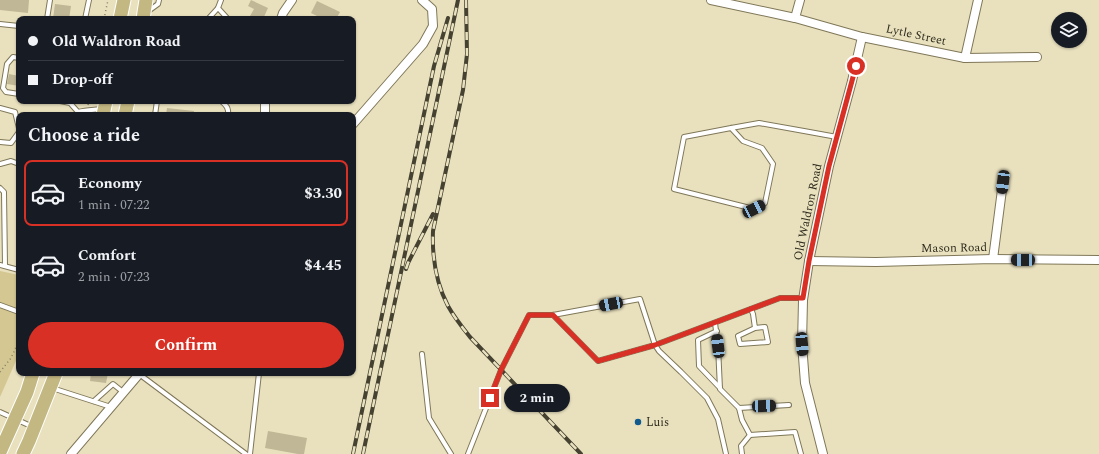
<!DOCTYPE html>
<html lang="en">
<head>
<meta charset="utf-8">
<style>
	:root { --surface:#171b24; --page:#242831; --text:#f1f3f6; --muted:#9ea1a6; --line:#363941; --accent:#d93025 }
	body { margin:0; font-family:Spectral,serif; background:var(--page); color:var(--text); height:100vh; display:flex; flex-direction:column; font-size:15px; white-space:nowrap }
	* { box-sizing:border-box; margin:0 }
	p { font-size:13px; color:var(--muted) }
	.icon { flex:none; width:22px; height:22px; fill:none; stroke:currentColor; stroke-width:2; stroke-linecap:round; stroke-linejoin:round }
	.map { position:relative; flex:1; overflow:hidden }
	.drawer { position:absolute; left:16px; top:112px; width:340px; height:264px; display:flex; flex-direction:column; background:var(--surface); border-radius:8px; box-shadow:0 1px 3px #0004 }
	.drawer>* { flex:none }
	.top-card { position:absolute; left:16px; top:16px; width:340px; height:88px; border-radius:8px; box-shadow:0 1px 3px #0004; display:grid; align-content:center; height:88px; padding:0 12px; background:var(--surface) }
	.controls { position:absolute; left:1051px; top:12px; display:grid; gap:8px }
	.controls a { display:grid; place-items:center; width:36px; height:36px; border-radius:50%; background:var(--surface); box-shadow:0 1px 3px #0004; font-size:20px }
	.end { position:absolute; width:18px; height:18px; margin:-9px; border:5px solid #d93025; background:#fff; box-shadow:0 0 0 2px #fff }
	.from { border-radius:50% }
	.bubble { position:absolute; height:28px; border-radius:14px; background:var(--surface); box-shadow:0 1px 3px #0004; font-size:13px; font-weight:700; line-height:28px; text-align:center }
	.car { position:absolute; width:12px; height:24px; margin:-12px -6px; border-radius:5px; box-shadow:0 0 3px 1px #0007; background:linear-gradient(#222 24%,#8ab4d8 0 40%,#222 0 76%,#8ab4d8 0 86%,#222 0) }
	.top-card b { display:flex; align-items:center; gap:14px; height:38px; font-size:15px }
	.top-card b+b { border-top:1px solid var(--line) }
	.top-card i { width:10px; height:10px; background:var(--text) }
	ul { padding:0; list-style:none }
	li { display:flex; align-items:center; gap:12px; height:66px; margin:0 8px 6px; padding:0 4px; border:2px solid transparent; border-radius:8px }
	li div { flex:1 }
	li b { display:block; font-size:15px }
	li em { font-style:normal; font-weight:700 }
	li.current { border-color:var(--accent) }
	li>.icon { width:36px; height:36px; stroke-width:1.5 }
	h2 { padding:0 12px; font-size:18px; line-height:48px }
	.button { display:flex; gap:8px; margin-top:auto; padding:8px 12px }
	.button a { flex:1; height:46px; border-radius:24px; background:var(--accent); color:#fff; font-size:16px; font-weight:700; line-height:46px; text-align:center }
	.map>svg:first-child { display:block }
	.green { fill:#d4c792 }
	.building { fill:#bfb795 }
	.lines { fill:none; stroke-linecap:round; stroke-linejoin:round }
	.lane-casing { stroke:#7f7758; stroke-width:6 }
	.street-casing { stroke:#7f7758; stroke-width:10 }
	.primary-casing { stroke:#fff; stroke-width:15 }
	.path { stroke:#868169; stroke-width:1.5; stroke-dasharray:1 3; stroke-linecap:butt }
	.lane { stroke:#fff; stroke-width:4 }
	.street { stroke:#fff; stroke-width:8 }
	.primary { stroke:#c4b882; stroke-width:13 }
	.rail-casing { stroke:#464232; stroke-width:4 }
	.rail { stroke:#e9e1be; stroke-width:2.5; stroke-dasharray:8; stroke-linecap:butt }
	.route { stroke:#d93025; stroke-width:5 }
	.poi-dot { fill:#115a8e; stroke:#e9e1be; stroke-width:1.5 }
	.labels { text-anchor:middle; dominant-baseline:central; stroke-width:3.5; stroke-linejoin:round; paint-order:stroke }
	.street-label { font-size:12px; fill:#302d1f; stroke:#e9e1be }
	.poi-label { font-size:12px; fill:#302d1f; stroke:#e9e1be; text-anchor:start }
</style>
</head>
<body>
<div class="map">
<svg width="1099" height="454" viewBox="0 0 1099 454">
	<rect width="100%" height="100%" fill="#e9e1be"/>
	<!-- green -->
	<path class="green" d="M0,271L19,275V354L0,397Z"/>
	<!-- building -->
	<g class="building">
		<path d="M0,0H29L28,13L0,10Z"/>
		<path d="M251,0L268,8L263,19H257L250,16L254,9L248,6Z"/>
		<path d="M317,1L340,12L336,19H323L311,13Z"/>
		<path d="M55,4L71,6L69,19H53Z"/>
		<path d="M9,74L19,76V86L7,84Z"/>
		<path d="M167,108L194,111V115H166Z"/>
		<path d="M91,373H108L106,383L90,381Z"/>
		<path d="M268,431L307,438L304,454H298L265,448Z"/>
	</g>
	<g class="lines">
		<!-- lane casing -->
		<g class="lane-casing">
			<g id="lane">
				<path d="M221,0L218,8L228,19"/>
				<path d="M147,12L158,4L159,0"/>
				<path d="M47,19L50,0"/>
				<path d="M85,19L89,0"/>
				<path d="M208,19L218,8"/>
				<path d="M0,24L19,26"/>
				<path d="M19,58L13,57L7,64L3,88L6,92L19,94"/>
				<path d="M60,101L70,103L78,112L77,114"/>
				<path d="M221,101C226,105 229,108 228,115"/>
				<path d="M0,108L15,112L19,128"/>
				<path d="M80,115L78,112C86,110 94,110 102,109"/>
				<path d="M155,115L157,101"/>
				<path d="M731,128L743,141L762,148L773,164L765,203L754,209L674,189L684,137L731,128L759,123L804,131L837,137"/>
				<path d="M0,142L11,143L19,132"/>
				<path d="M0,164L11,161L19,164"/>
				<path d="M0,188L4,192L5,266"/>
				<path d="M0,265L19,270"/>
				<path d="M0,305L19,312"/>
				<path d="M751,309L753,314L755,328L765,327L768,342L740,344L738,336L755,328"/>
				<path d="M715,323L718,346L720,389L739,408L789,405"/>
				<path d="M717,331L698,340L699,366L720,388"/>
				<path d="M422,354L429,418L451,454"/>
				<path d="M139,374L246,454"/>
				<path d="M52,388L111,407"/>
				<path d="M94,401L113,384L123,392"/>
				<path d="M739,408L742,420L750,435"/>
				<path d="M0,412L33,427"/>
				<path d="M250,454L259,373"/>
				<path d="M468,454L501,370L529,315H553L640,299L655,345L598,361L553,315"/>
				<path d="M726,454L718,419L707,398L681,372L659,351L655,345L780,298H803"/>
				<path d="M742,454L741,446L750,435L795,432L801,454"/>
			</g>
		</g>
		<!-- street casing -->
		<g class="street-casing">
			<g id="street">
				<path d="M711,0L795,18L862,37L852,81L829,166L809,261L803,300L802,344L805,383L823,454"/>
				<path d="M795,18L800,0"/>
				<path d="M281,19L283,13L292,0"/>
				<path d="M862,37L965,58L1037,57"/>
				<path d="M965,58L978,0"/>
				<path d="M265,101V115"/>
				<path d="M353,124L423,44L433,26L432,9L422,0"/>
				<path d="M993,259L1003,182"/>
				<path d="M809,261L876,262L993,259L1099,260"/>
				<path d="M71,454L140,373"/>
			</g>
		</g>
		<!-- primary casing -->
		<g class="primary-casing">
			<g id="primary">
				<path d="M120,19L124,0"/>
				<path d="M143,19L146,0"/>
				<path d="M103,115L106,101"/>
				<path d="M125,115L128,101"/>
				<path d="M0,452L27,392L33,373"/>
				<path d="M23,454L29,441L56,373"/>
			</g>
		</g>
		<!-- path -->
		<g class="path">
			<path d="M104,19L108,0"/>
			<path d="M88,105L89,101"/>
			<path d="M0,372L11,358L19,341"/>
		</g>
		<!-- lane -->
		<use href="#lane" class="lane"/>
		<!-- street -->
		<use href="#street" class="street"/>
		<!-- primary -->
		<use href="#primary" class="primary"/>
		<!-- rail casing -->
		<g class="rail-casing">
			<g id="rail">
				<path d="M466,0L467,54L463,90L433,231C432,257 436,283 448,306C454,317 462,327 470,337L581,454"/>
				<path d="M406,269L408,263L433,214"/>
				<path d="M353,454L434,66L448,18"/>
				<path d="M363,454L458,0"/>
			</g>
		</g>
		<!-- rail -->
		<use href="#rail" class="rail"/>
	</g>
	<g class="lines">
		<!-- route -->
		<path class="route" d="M490,398L501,370L529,315H553L598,361L655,345L780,298H803L809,261L829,166L856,66"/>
	</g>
	<!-- markers -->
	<circle class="poi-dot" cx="638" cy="422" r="4"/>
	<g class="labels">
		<!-- street labels -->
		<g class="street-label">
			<text transform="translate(916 35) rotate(12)">Lytle Street</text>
			<text transform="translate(808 212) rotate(-78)">Old Waldron Road</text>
			<text transform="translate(954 248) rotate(-1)">Mason Road</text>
		</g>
		<!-- poi labels -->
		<g class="poi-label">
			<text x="646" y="422">Luis</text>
		</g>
	</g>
</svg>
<div class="controls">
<a><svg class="icon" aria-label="layers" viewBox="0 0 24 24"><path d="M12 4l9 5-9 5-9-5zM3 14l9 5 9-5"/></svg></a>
</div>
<i class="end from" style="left:856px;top:66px"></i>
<i class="end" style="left:490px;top:398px"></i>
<div class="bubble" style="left:504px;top:384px;width:66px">2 min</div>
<i class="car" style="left:1003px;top:182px;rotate:187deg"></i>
<i class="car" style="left:754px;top:209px;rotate:64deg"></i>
<i class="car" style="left:1023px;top:260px;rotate:271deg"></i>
<i class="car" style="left:611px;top:304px;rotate:259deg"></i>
<i class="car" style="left:802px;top:344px;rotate:175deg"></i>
<i class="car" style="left:718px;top:346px;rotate:353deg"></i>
<i class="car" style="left:764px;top:406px;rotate:88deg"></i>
<div class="top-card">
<b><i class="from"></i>Old Waldron Road</b>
<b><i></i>Drop-off</b>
</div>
<section class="drawer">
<h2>Choose a ride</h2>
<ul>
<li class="current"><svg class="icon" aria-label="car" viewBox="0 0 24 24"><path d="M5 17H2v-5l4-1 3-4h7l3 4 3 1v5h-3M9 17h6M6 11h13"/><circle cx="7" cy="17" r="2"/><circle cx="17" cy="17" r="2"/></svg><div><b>Economy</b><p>1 min · 07:22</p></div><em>$3.30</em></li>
<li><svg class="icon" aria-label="car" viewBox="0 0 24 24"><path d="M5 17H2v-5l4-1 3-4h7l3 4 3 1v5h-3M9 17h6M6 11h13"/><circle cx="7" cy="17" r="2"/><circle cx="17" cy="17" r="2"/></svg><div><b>Comfort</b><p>2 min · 07:23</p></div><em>$4.45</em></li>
</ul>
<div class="button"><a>Confirm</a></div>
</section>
</div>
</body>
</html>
